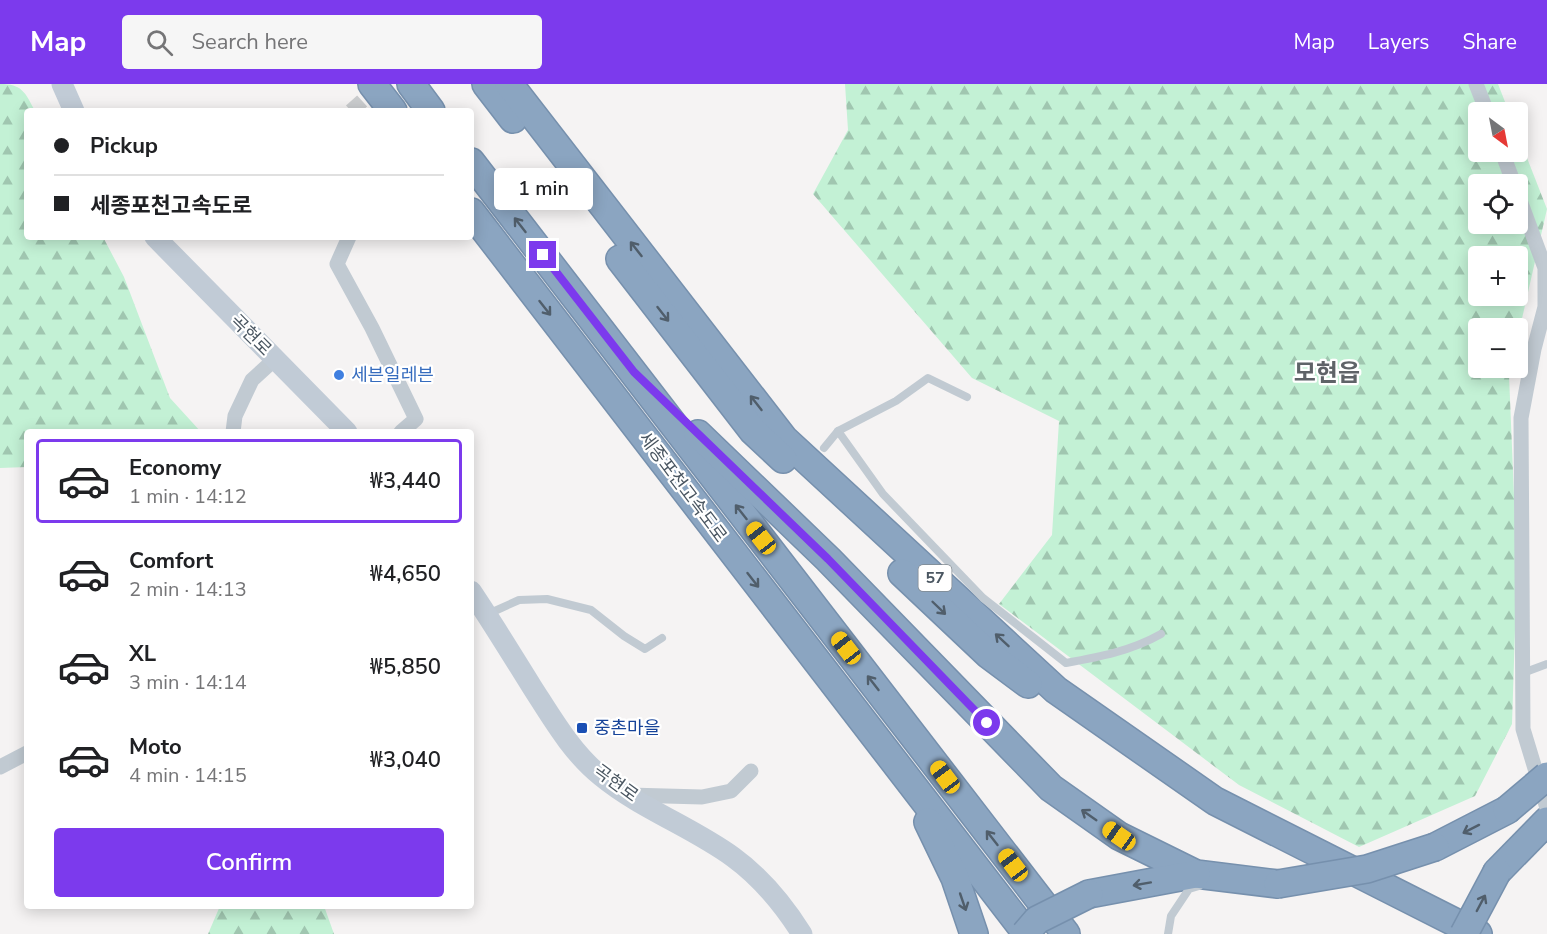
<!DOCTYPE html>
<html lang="en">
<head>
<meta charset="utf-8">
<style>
	:root { --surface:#fff; --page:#f6f6f6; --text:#202124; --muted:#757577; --line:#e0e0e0; --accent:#7c3aed }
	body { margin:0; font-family:"Nunito Sans","Noto Sans KR",sans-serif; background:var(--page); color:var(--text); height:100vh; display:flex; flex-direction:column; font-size:22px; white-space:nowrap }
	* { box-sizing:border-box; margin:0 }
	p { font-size:20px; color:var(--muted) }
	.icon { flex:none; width:33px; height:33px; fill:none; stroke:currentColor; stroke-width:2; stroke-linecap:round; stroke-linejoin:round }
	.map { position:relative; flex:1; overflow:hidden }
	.side { position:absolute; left:24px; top:345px; width:450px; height:480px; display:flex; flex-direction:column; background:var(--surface); border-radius:6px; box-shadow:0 3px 15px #0003 }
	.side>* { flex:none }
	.guide { position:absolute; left:24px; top:24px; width:450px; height:132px; border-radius:6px; box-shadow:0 3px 15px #0003; display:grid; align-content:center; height:132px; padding:0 30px; background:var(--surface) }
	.needle { width:39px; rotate:148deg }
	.fabs { position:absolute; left:1468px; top:18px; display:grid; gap:12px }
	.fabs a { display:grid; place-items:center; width:60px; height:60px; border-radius:6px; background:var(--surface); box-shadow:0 3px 15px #0003; font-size:30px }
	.end { position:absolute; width:27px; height:27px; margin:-14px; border:8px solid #7c3aed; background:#fff; box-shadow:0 0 0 3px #fff }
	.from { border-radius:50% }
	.bubble { position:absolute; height:42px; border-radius:6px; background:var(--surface); box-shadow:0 3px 15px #0003; font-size:20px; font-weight:600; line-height:42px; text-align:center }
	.car { position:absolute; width:18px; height:36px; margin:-18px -9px; border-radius:8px; box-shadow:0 0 4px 2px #0007; background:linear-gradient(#f5c518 24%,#345 0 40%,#f5c518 0 76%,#345 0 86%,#f5c518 0) }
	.guide b { display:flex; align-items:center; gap:21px; height:57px; font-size:22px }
	.guide b+b { border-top:2px solid var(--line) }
	.guide i { width:15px; height:15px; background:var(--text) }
	ul { padding:10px 0 0; list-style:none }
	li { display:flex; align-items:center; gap:18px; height:84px; margin:0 12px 9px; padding:0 18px; border:3px solid transparent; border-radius:6px }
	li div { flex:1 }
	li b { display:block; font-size:22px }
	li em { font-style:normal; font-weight:600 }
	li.on { border-color:var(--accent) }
	li>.icon { width:54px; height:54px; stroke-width:1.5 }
	.cta { display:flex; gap:12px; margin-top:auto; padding:12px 30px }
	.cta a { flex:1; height:69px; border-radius:6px; background:var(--accent); color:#fff; font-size:24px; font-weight:600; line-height:69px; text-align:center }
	header { display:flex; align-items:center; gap:36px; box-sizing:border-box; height:84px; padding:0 30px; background:var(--accent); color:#fff }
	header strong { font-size:28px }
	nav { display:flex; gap:33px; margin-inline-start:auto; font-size:21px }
	.search { width:420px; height:54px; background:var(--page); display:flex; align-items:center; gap:15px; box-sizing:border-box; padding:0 21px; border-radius:6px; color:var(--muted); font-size:22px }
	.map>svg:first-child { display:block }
	.forest { fill:url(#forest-firs); fill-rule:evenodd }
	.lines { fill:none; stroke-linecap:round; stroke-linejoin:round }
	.street-tunnel { stroke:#caccce; stroke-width:15; stroke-dasharray:15 8; stroke-linecap:butt }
	.highway-casing { stroke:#7690ad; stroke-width:30 }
	.lane { stroke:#c1cad2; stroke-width:8 }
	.street { stroke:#c1cad2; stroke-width:15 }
	.secondary { stroke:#c1cbd6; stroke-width:21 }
	.highway { stroke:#8ba5c1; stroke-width:27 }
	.highway-bridge-casing { stroke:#7690ad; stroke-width:30; stroke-linecap:butt }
	.highway-bridge { stroke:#8ba5c1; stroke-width:27 }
	.oneway { stroke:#505e6b }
	.route { stroke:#7c3aed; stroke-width:8 }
	.shop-dot { fill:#3f7fe0; stroke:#fff; stroke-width:2 }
	.transit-dot { fill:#1a4fb4; stroke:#fff; stroke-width:2 }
	.labels { text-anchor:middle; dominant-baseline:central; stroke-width:4.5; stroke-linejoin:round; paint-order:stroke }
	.shield { fill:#fff; stroke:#808990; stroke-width:1.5 }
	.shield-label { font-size:16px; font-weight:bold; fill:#4a5661 }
	.street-label { font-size:18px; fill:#4a5661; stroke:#fff }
	.shop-label { font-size:18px; fill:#366cbe; stroke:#fff; text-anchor:start }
	.transit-label { font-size:18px; fill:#164399; stroke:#fff; text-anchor:start }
	.district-label { font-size:24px; font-weight:bold; fill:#5f6368; stroke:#fff }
</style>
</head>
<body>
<header>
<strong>Map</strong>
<div class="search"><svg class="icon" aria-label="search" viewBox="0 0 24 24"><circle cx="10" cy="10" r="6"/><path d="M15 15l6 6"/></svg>Search here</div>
<nav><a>Map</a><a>Layers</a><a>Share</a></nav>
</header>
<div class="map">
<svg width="1547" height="850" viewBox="0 0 1547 850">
	<defs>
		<pattern id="forest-firs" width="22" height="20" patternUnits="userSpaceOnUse" patternTransform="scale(1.5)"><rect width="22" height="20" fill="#c3f1d5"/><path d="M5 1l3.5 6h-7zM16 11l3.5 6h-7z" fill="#a0c6b0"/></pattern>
	</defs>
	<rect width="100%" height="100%" fill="#f5f3f3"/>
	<!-- forest -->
	<g class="forest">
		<path d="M0,0C22,0 25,8 35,27H27V153H103L124,193L170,314L201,348H27V383L0,384Z"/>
		<path d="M845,0H1498L1509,28H1479V68H1518V51L1547,125L1518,252V244H1479V284H1511L1509,291L1517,484L1512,640L1475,712L1359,763L1239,701L999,520L1052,451L1059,337L972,294L813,110L848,46ZM1479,100H1518V140H1479ZM1479,172H1518V212H1479Z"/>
		<path d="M220,822H324L334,850H208Z"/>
	</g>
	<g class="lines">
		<!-- street-tunnel -->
		<path class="street-tunnel" d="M351,27L380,1"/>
		<!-- highway casing -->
		<g class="highway-casing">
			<g id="highway">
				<path d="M372,0L393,27"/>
				<path d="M411,0L431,27"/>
				<path d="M486,0L513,35"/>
				<path d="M509,0L784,355L1056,606L1215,717L1478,850"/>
				<path d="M471,78L1066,850"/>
				<path d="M471,128L1027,850"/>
				<path d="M620,175L753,347L783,375"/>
				<path d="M698,350L828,475L1051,704L1119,752L1196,790L1278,800"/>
				<path d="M902,489L989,571L1028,600"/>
				<path d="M928,738L955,794L974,850"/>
				<path d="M1435,763L1507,726"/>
				<path d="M1497,788L1547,737"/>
				<path d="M1089,810L1196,790"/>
			</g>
		</g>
		<!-- lane -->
		<g class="lane">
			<path d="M838,347L896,317L928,294L967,313"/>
			<path d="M824,364L838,347L883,410L983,514L1066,579C1099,573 1131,567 1161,550"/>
			<path d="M488,530L519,516L547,515L591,526L624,552L645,565L662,554"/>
			<path d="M1523,589L1547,580"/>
			<path d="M1168,850L1171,832L1189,805L1199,802"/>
		</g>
		<!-- street -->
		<g class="street">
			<path d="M1476,0L1487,28"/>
			<path d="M1502,68L1514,100"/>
			<path d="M1518,111L1545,184V223L1534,265L1521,334L1523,645L1547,724"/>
			<path d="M349,153L337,180L372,244L416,335L401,348"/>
			<path d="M233,348L235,332L252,296L275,275"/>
			<path d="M0,683L27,669"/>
			<path d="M629,711L702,713L731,707L751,687"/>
		</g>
		<!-- secondary -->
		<g class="secondary">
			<path d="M62,0L74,27"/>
			<path d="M155,153L347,348"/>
			<path d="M471,507C492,538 512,571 532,603C552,634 572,669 601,692C641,725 692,743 733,773C762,794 783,820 802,850"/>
		</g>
		<!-- highway -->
		<use href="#highway" class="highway"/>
		<!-- highway-bridge casing -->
		<g class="highway-bridge-casing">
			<g id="highway-bridge">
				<path d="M1507,726L1547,692"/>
				<path d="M1278,800L1367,785L1435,763"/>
				<path d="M1025,850L1037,836L1089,810"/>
				<path d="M1464,850L1497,788"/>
			</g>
		</g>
		<!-- highway-bridge -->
		<use href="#highway-bridge" class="highway-bridge"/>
	</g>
	<!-- one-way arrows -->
	<defs><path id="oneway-shaft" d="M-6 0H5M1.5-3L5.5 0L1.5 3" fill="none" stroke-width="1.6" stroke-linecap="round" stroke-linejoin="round" transform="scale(1.5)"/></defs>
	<g class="oneway">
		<use href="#oneway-shaft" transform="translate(520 141) rotate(-128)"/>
		<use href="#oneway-shaft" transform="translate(636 165) rotate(-128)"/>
		<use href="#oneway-shaft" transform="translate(545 224) rotate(52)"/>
		<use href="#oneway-shaft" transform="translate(663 230) rotate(52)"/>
		<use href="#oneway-shaft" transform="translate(756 319) rotate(-128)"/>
		<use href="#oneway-shaft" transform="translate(741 428) rotate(-128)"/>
		<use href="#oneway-shaft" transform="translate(753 496) rotate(52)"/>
		<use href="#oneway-shaft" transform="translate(939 524) rotate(44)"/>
		<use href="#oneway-shaft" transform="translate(1002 556) rotate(-137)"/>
		<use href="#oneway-shaft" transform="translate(873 599) rotate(-128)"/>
		<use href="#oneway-shaft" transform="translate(1089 731) rotate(-145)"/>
		<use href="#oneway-shaft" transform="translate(1471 745) rotate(153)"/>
		<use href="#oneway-shaft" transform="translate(992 754) rotate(-128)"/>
		<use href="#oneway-shaft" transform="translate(1142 800) rotate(170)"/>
		<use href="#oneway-shaft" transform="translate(963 818) rotate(71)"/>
		<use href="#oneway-shaft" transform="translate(1481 819) rotate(-62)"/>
	</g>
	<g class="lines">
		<!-- route -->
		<path class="route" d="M543,171L634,288L828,475L987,639"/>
	</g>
	<!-- markers -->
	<circle class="shop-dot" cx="339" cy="291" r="6"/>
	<rect class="transit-dot" x="576" y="638" width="12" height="12" rx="3"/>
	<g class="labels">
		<!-- shield labels -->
		<rect class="shield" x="918.5" y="481" width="33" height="26" rx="4.5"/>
		<g class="shield-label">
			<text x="935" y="494">57</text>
		</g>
		<!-- street labels -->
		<g class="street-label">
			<text transform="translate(251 251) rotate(45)">곡현로</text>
			<text transform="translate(683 403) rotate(53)">세종포천고속도로</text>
			<text transform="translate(616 699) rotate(36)">곡현로</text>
		</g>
		<!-- shop labels -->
		<g class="shop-label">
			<text x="351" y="291">세븐일레븐</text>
		</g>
		<!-- transit labels -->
		<g class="transit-label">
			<text x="594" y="644">중촌마을</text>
		</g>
		<!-- district labels -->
		<g class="district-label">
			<text x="1327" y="289">모현읍</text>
		</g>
	</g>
</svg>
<div class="fabs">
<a><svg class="needle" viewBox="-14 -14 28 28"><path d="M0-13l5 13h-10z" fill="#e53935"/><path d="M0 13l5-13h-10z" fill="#757577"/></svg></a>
<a><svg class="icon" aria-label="locate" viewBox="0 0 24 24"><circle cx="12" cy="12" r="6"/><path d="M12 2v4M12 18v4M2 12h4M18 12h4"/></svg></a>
<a>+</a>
<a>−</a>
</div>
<i class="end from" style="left:987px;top:639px"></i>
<i class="end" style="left:543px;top:171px"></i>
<div class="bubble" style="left:494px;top:84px;width:99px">1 min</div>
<i class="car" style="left:761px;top:454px;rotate:322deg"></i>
<i class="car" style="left:846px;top:564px;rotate:322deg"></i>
<i class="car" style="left:945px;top:693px;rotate:323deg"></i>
<i class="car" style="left:1119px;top:752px;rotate:305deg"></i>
<i class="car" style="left:1013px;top:781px;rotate:323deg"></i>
<div class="guide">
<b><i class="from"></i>Pickup</b>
<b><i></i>세종포천고속도로</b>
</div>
<section class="side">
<ul>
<li class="on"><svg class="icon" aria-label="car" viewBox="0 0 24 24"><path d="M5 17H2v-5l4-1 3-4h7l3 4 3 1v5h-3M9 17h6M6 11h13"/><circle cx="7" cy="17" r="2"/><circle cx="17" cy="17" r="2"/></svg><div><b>Economy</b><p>1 min · 14:12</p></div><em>₩3,440</em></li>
<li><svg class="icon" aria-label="car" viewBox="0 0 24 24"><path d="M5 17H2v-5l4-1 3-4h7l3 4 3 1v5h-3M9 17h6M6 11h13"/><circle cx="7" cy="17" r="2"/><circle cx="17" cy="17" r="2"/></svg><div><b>Comfort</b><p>2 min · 14:13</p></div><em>₩4,650</em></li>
<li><svg class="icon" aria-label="car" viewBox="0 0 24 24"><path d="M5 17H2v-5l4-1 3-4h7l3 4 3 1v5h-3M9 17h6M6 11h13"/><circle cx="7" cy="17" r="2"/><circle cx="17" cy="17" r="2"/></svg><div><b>XL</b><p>3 min · 14:14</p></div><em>₩5,850</em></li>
<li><svg class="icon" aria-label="car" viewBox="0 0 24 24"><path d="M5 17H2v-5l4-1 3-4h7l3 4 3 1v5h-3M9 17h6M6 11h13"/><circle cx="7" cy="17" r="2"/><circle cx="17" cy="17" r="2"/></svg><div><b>Moto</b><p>4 min · 14:15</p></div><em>₩3,040</em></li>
</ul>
<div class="cta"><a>Confirm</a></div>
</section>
</div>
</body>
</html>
